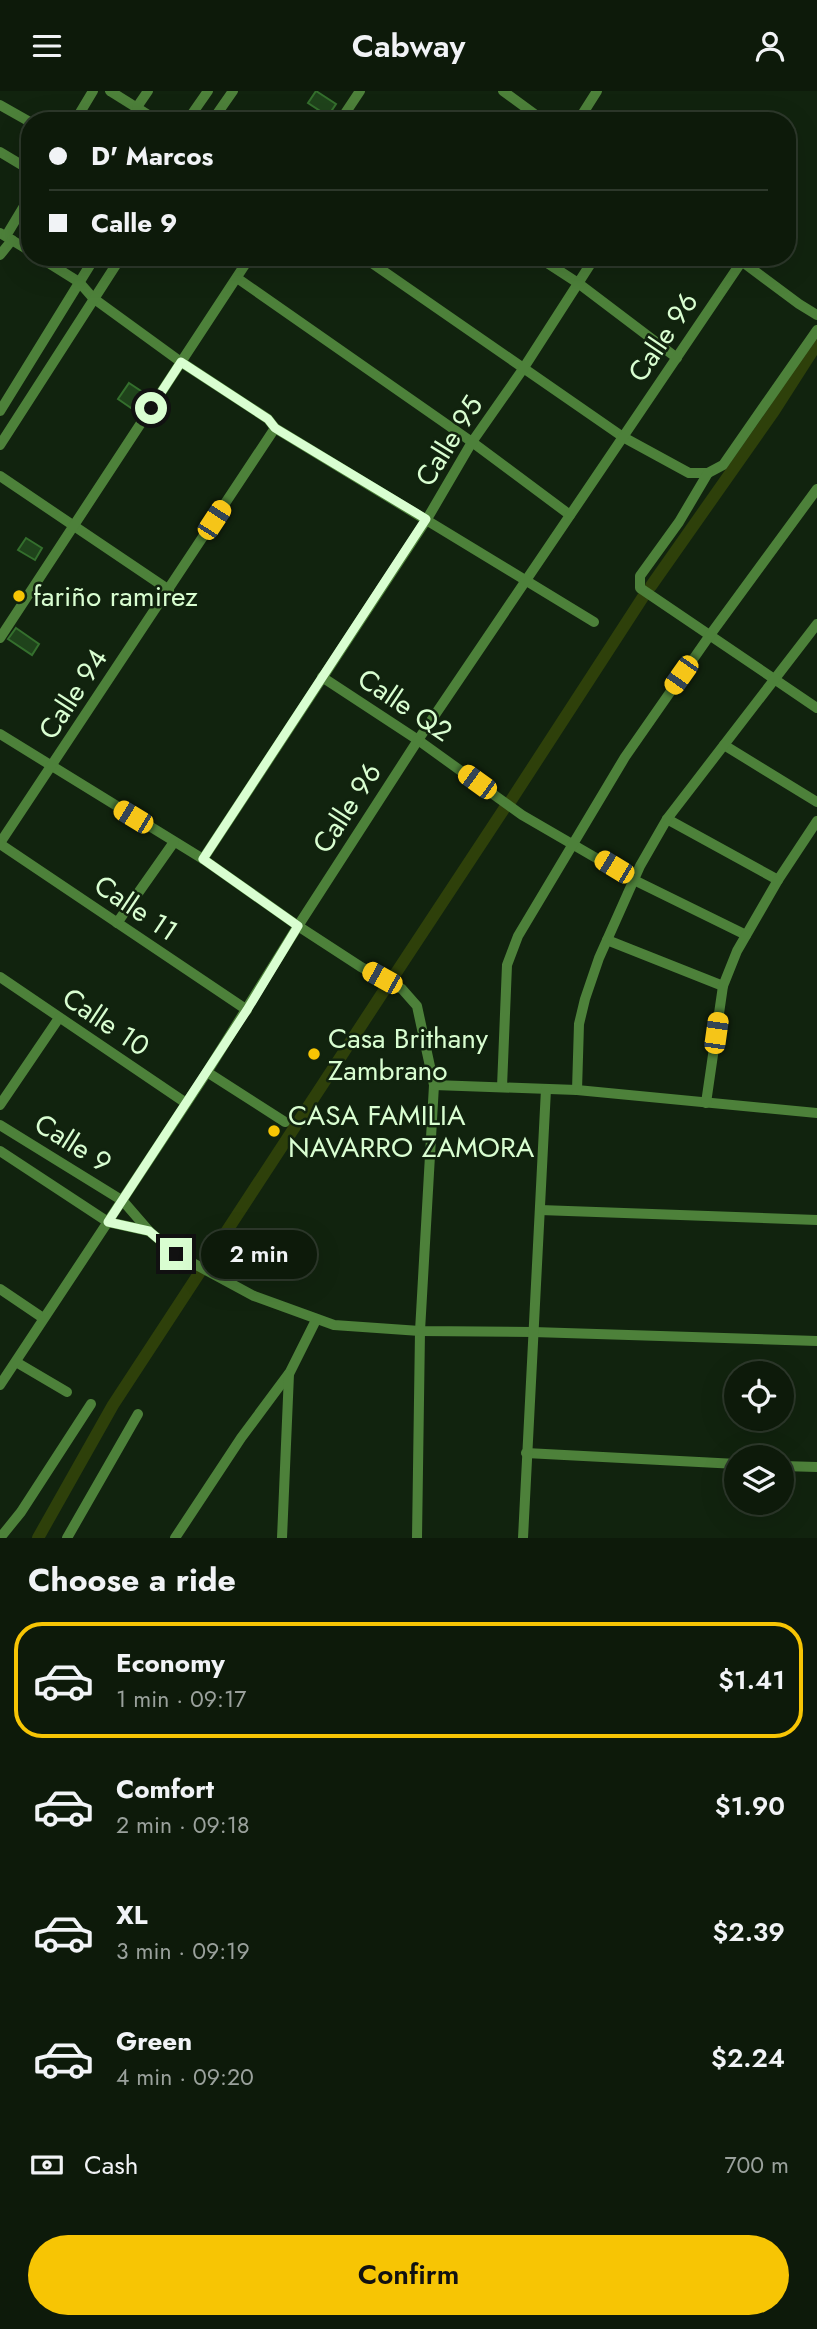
<!DOCTYPE html>
<html lang="en">
<head>
<meta charset="utf-8">
<style>
	:root { --surface:#0d1a0a; --page:#1b2718; --text:#f1f3f6; --muted:#9aa19c; --line:#2d382b; --accent:#f7c504 }
	body { margin:0; font-family:Jost,sans-serif; background:var(--page); color:var(--text); height:100vh; display:flex; flex-direction:column; font-size:26px; white-space:nowrap }
	* { box-sizing:border-box; margin:0 }
	p { font-size:23px; color:var(--muted) }
	.icon { flex:none; width:38px; height:38px; fill:none; stroke:currentColor; stroke-width:2; stroke-linecap:round; stroke-linejoin:round }
	.map { position:relative; height:1447px; overflow:hidden }
	.drawer { display:flex; flex-direction:column; background:var(--surface); flex:1 }
	.drawer>* { flex:none }
	.guide { position:absolute; left:21px; top:21px; width:775px; height:154px; border-radius:28px; box-shadow:0 7px 28px #0002,0 0 0 2px var(--line); display:grid; align-content:center; height:154px; padding:0 28px; background:var(--surface) }
	.controls { position:absolute; left:724px; top:1270px; display:grid; gap:14px }
	.controls a { display:grid; place-items:center; width:70px; height:70px; border-radius:50%; background:var(--surface); box-shadow:0 7px 28px #0002,0 0 0 2px var(--line); font-size:35px }
	.end { position:absolute; width:32px; height:32px; margin:-16px; border:9px solid #d9fed1; background:#111; box-shadow:0 0 0 4px #111 }
	.from { border-radius:50% }
	.bubble { position:absolute; height:49px; border-radius:24px; background:var(--surface); box-shadow:0 7px 28px #0002,0 0 0 2px var(--line); font-size:23px; font-weight:600; line-height:49px; text-align:center }
	.car { position:absolute; width:21px; height:42px; margin:-21px -10px; border-radius:9px; box-shadow:0 0 5px 2px #0007; background:linear-gradient(#f5c518 24%,#345 0 40%,#f5c518 0 76%,#345 0 86%,#f5c518 0) }
	.guide b { display:flex; align-items:center; gap:24px; height:66px; font-size:26px }
	.guide b+b { border-top:2px solid var(--line) }
	.guide i { width:18px; height:18px; background:var(--text) }
	ul { padding:0; list-style:none }
	li { display:flex; align-items:center; gap:21px; height:116px; margin:0 14px 10px; padding:0 14px; border:4px solid transparent; border-radius:28px }
	li div { flex:1 }
	li b { display:block; font-size:26px }
	li em { font-style:normal; font-weight:600 }
	li.on { border-color:var(--accent) }
	li>.icon { width:63px; height:63px; stroke-width:1.5 }
	h2 { padding:0 28px; font-size:32px; line-height:84px }
	.pay { display:flex; align-items:center; gap:18px; height:77px; padding:0 28px; font-size:26px }
	.pay p { margin-inline-start:auto }
	.button { display:flex; gap:14px; margin-top:auto; padding:14px 28px }
	.button a { flex:1; height:80px; border-radius:42px; background:var(--accent); color:#111; font-size:28px; font-weight:600; line-height:80px; text-align:center }
	header { display:flex; justify-content:space-between; align-items:center; height:91px; padding:0 28px; background:var(--surface); font-size:32px; font-weight:600 }
	.map>svg:first-child { display:block }
	.lines { fill:none; stroke-linecap:round; stroke-linejoin:round }
	.canal { stroke:#2e400a; stroke-width:12 }
	.building { fill:#1f431b; stroke:#346f2d; stroke-width:2 }
	.street { stroke:#4d813a; stroke-width:10 }
	.route { stroke:#d9fed1; stroke-width:9 }
	.poi-dot { fill:#f7c504; stroke:#11230e; stroke-width:2.5 }
	.labels { text-anchor:middle; dominant-baseline:central; stroke-width:5; stroke-linejoin:round; paint-order:stroke }
	.street-label { font-size:28px; fill:#d9fed1; stroke:#11230e }
	.poi-label { font-size:28px; fill:#d9fed1; stroke:#11230e; text-anchor:start }
</style>
</head>
<body>
<header><svg class="icon" aria-label="menu" viewBox="0 0 24 24"><path d="M4 6h16M4 12h16M4 18h16"/></svg>Cabway<svg class="icon" aria-label="person" viewBox="0 0 24 24"><circle cx="12" cy="8" r="4"/><path d="M4 21q1-7 8-7t8 7"/></svg></header>
<div class="map">
<svg width="817" height="1447" viewBox="0 0 817 1447">
	<rect width="100%" height="100%" fill="#11230e"/>
	<g class="lines">
		<!-- canal -->
		<g class="canal">
			<path d="M651,495L774,320L817,253"/>
			<path d="M510,711L643,506"/>
			<path d="M392,888L506,715"/>
			<path d="M38,1447L113,1314L387,895"/>
		</g>
	</g>
	<!-- building -->
	<g class="building">
		<path d="M316,0L336,13L328,25L308,12Z"/>
		<path d="M129,292L144,302L131,317L118,308Z"/>
		<path d="M26,447L42,457L35,469L18,459Z"/>
		<path d="M16,537L39,553L32,564L8,548Z"/>
	</g>
	<g class="lines">
		<!-- street -->
		<g class="street">
			<path d="M110,0L158,30"/>
			<path d="M503,0L544,30"/>
			<path d="M0,14L30,31"/>
			<path d="M137,16L148,0"/>
			<path d="M75,30L93,0"/>
			<path d="M187,30L208,0"/>
			<path d="M212,30L233,0"/>
			<path d="M340,30L360,0"/>
			<path d="M578,30L597,0"/>
			<path d="M0,61L30,79"/>
			<path d="M0,142L30,160"/>
			<path d="M6,145L30,105"/>
			<path d="M0,164L12,149"/>
			<path d="M39,166L79,191L93,207L181,271L268,328L275,337L594,531"/>
			<path d="M363,166L623,346L689,382H708L723,374L817,239"/>
			<path d="M538,166L578,192L677,267"/>
			<path d="M736,166L799,213L817,224"/>
			<path d="M237,187L472,351L570,424"/>
			<path d="M0,320L95,166"/>
			<path d="M0,354L121,166"/>
			<path d="M708,382L679,431L640,485V497L817,617"/>
			<path d="M0,385L169,499"/>
			<path d="M0,547L250,166"/>
			<path d="M322,586L418,649L522,724L634,789L746,844"/>
			<path d="M0,643L203,768L298,835L361,876L402,898L417,915L434,994L420,1240L417,1447"/>
			<path d="M724,654L817,711"/>
			<path d="M667,728L778,789"/>
			<path d="M0,752L275,337"/>
			<path d="M0,753L247,919"/>
			<path d="M203,768L427,428L472,351L523,278L595,166"/>
			<path d="M117,832L174,751"/>
			<path d="M607,849L723,895"/>
			<path d="M0,886L186,1012"/>
			<path d="M207,981L285,1031"/>
			<path d="M434,994L577,999L817,1022"/>
			<path d="M502,996L507,874L518,845L625,666L710,544L817,398"/>
			<path d="M577,999L579,933L585,908L599,867L640,775L667,728L817,533"/>
			<path d="M706,1012L723,895L737,860L778,789L817,730"/>
			<path d="M0,1014L59,927"/>
			<path d="M0,1034L123,1110L149,1140L176,1163L254,1205L334,1234L420,1240L533,1241L817,1250"/>
			<path d="M0,1060L108,1131L149,1140"/>
			<path d="M540,1119L817,1129"/>
			<path d="M0,1198L43,1227"/>
			<path d="M16,1271L67,1301"/>
			<path d="M0,1294L207,981L298,835L418,649L742,170"/>
			<path d="M526,1362L737,1373"/>
			<path d="M782,1375L817,1376"/>
			<path d="M0,1447L21,1421L91,1313"/>
			<path d="M67,1447L138,1323"/>
			<path d="M175,1447L241,1347L290,1281L316,1229"/>
			<path d="M282,1447L289,1283"/>
			<path d="M523,1447L546,998"/>
		</g>
	</g>
	<g class="lines">
		<!-- route -->
		<path class="route" d="M151,317L181,271L268,328L275,337L426,428L203,768L298,835L247,919L108,1131L149,1140L176,1163"/>
	</g>
	<!-- markers -->
	<g class="poi-dot">
		<circle cx="19" cy="505" r="7"/>
		<circle cx="314" cy="963" r="7"/>
		<circle cx="274" cy="1040" r="7"/>
	</g>
	<g class="labels">
		<!-- street labels -->
		<g class="street-label">
			<text transform="translate(663 246) rotate(-56)">Calle 96</text>
			<text transform="translate(449 350) rotate(-58)">Calle 95</text>
			<text transform="translate(73 603) rotate(-57)">Calle 94</text>
			<text transform="translate(405 614) rotate(34)">Calle Q2</text>
			<text transform="translate(347 717) rotate(-57)">Calle 96</text>
			<text transform="translate(136 817) rotate(34)">Calle 11</text>
			<text transform="translate(106 931) rotate(34)">Calle 10</text>
			<text transform="translate(73 1052) rotate(32)">Calle 9</text>
		</g>
		<!-- poi labels -->
		<g class="poi-label">
			<text x="33" y="505">fariño ramirez</text>
			<text x="328" y="947">Casa Brithany<tspan x="328" dy="32">Zambrano</tspan></text>
			<text x="288" y="1024">CASA FAMILIA<tspan x="288" dy="32">NAVARRO ZAMORA</tspan></text>
		</g>
	</g>
</svg>
<div class="controls">
<a><svg class="icon" aria-label="locate" viewBox="0 0 24 24"><circle cx="12" cy="12" r="6"/><path d="M12 2v4M12 18v4M2 12h4M18 12h4"/></svg></a>
<a><svg class="icon" aria-label="layers" viewBox="0 0 24 24"><path d="M12 4l9 5-9 5-9-5zM3 14l9 5 9-5"/></svg></a>
</div>
<i class="end from" style="left:151px;top:317px"></i>
<i class="end" style="left:176px;top:1163px"></i>
<div class="bubble" style="left:201px;top:1139px;width:116px">2 min</div>
<i class="car" style="left:214px;top:429px;rotate:33deg"></i>
<i class="car" style="left:681px;top:584px;rotate:215deg"></i>
<i class="car" style="left:477px;top:691px;rotate:306deg"></i>
<i class="car" style="left:133px;top:726px;rotate:301deg"></i>
<i class="car" style="left:614px;top:776px;rotate:301deg"></i>
<i class="car" style="left:382px;top:887px;rotate:299deg"></i>
<i class="car" style="left:716px;top:942px;rotate:8deg"></i>
<div class="guide">
<b><i class="from"></i>D' Marcos</b>
<b><i></i>Calle 9</b>
</div>
</div>
<section class="drawer">
<h2>Choose a ride</h2>
<ul>
<li class="on"><svg class="icon" aria-label="car" viewBox="0 0 24 24"><path d="M5 17H2v-5l4-1 3-4h7l3 4 3 1v5h-3M9 17h6M6 11h13"/><circle cx="7" cy="17" r="2"/><circle cx="17" cy="17" r="2"/></svg><div><b>Economy</b><p>1 min · 09:17</p></div><em>$1.41</em></li>
<li><svg class="icon" aria-label="car" viewBox="0 0 24 24"><path d="M5 17H2v-5l4-1 3-4h7l3 4 3 1v5h-3M9 17h6M6 11h13"/><circle cx="7" cy="17" r="2"/><circle cx="17" cy="17" r="2"/></svg><div><b>Comfort</b><p>2 min · 09:18</p></div><em>$1.90</em></li>
<li><svg class="icon" aria-label="car" viewBox="0 0 24 24"><path d="M5 17H2v-5l4-1 3-4h7l3 4 3 1v5h-3M9 17h6M6 11h13"/><circle cx="7" cy="17" r="2"/><circle cx="17" cy="17" r="2"/></svg><div><b>XL</b><p>3 min · 09:19</p></div><em>$2.39</em></li>
<li><svg class="icon" aria-label="car" viewBox="0 0 24 24"><path d="M5 17H2v-5l4-1 3-4h7l3 4 3 1v5h-3M9 17h6M6 11h13"/><circle cx="7" cy="17" r="2"/><circle cx="17" cy="17" r="2"/></svg><div><b>Green</b><p>4 min · 09:20</p></div><em>$2.24</em></li>
</ul>
<div class="pay"><svg class="icon" aria-label="cash" viewBox="0 0 24 24"><path d="M3 7h18v10H3z"/><circle cx="12" cy="12" r="2"/></svg>Cash<p>700 m</p></div>
<div class="button"><a>Confirm</a></div>
</section>
</body>
</html>
